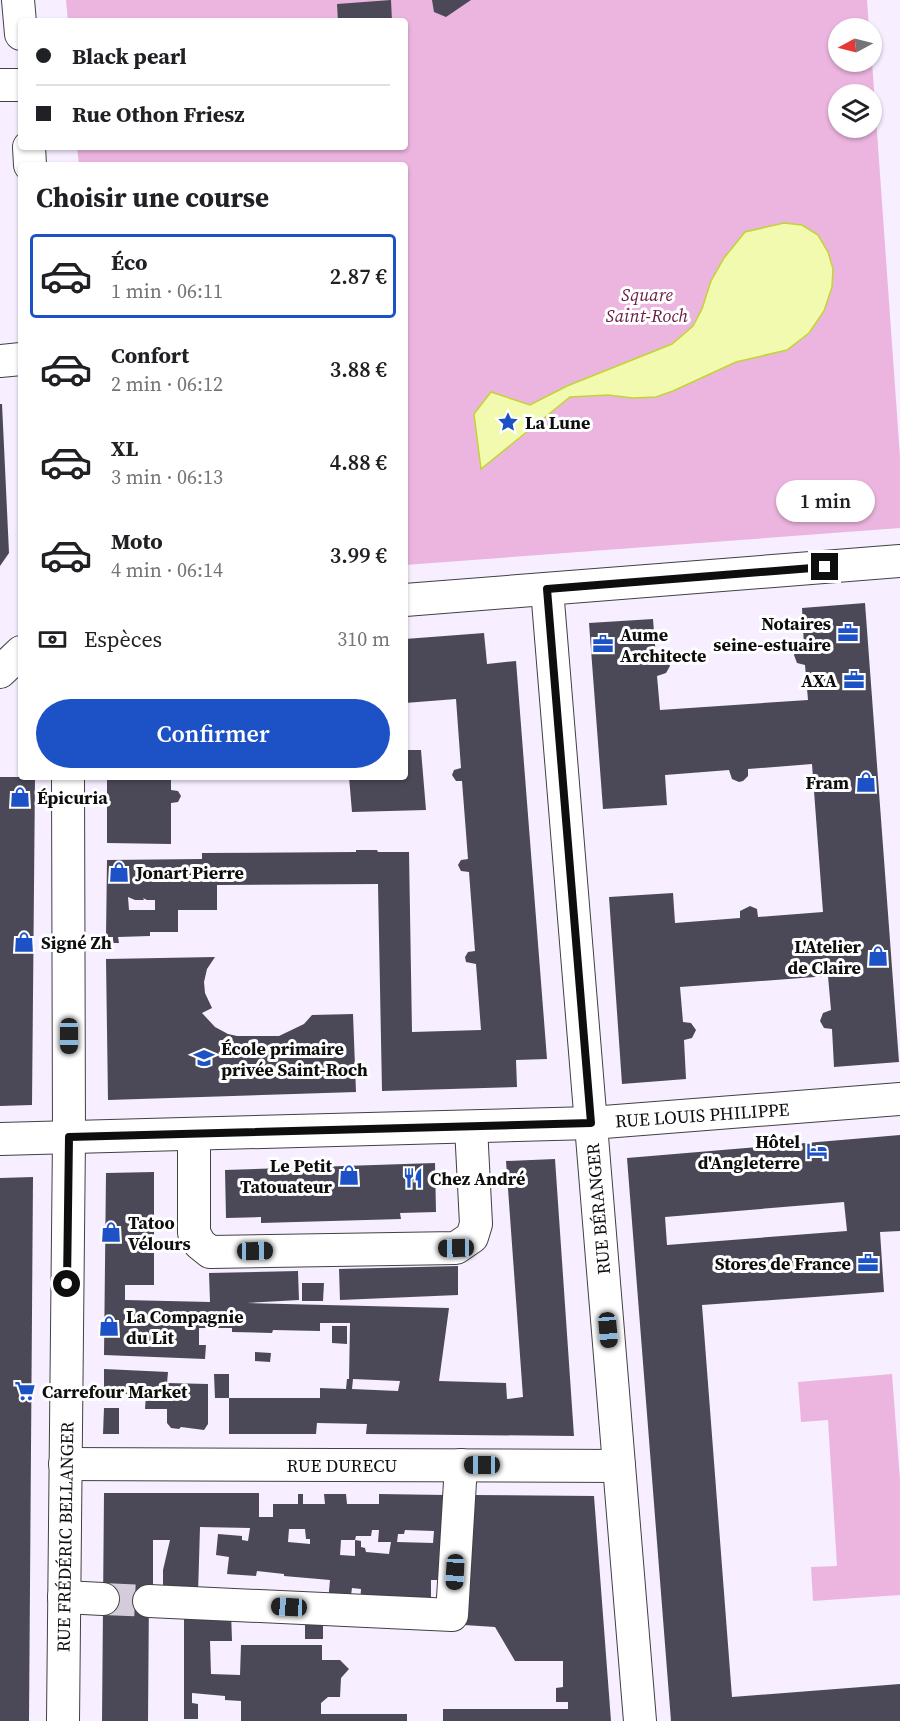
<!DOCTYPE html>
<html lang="fr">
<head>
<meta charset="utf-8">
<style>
	:root { --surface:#fff; --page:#f6f6f6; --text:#202124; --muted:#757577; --line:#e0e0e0; --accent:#1d52c6 }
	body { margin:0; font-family:"Source Serif 4",serif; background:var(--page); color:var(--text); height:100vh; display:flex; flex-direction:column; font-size:22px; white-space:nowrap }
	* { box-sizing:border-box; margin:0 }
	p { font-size:20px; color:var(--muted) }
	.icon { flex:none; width:33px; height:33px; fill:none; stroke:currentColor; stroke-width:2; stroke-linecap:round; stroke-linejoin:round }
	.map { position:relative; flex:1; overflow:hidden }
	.sheet { position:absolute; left:18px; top:162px; width:390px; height:618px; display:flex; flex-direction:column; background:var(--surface); border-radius:6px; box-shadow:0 2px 4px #0004 }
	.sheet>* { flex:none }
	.guide { position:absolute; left:18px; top:18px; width:390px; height:132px; border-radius:6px; box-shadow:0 2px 4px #0004; display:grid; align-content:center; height:132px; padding:0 18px; background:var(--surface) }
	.needle { width:39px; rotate:263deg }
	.tools { position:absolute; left:828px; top:18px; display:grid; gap:12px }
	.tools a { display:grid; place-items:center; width:54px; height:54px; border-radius:50%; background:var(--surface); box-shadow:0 2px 4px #0004; font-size:30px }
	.end { position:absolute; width:27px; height:27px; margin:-14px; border:8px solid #0e0e0e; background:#fff; box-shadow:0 0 0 3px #fff }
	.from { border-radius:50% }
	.bubble { position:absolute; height:42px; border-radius:21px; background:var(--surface); box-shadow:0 2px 4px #0004; font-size:20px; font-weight:600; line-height:42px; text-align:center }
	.car { position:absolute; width:18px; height:36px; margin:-18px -9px; border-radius:8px; box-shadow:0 0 4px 2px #0007; background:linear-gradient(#222 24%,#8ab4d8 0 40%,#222 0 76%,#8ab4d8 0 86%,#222 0) }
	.guide b { display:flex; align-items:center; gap:21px; height:57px; font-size:22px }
	.guide b+b { border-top:2px solid var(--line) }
	.guide i { width:15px; height:15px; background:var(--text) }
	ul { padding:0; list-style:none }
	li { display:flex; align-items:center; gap:18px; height:84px; margin:0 12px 9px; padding:0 6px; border:3px solid transparent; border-radius:6px }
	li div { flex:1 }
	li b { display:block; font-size:22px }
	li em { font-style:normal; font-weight:600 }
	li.current { border-color:var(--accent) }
	li>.icon { width:54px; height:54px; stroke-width:1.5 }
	h2 { padding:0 18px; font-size:27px; line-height:72px }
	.pay { display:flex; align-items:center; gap:15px; height:66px; padding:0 18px; font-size:22px }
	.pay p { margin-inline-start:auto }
	.action { display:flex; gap:12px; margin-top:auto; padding:12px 18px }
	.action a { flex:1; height:69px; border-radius:36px; background:var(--accent); color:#fff; font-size:24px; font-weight:600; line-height:69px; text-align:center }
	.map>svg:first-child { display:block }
	.green { fill:#ecb5e0; fill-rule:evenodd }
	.water { fill:#f2faaf; stroke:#c0d532; stroke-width:1.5 }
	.building { fill:#4b4957; fill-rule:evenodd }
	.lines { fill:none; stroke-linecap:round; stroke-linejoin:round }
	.minor-tunnel { stroke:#d4ccdb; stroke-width:32; stroke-dasharray:32 16; stroke-linecap:butt }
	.minor-casing { stroke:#414141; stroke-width:34 }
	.minor { stroke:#fff; stroke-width:32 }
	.route { stroke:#0e0e0e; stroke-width:8 }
	.labels { text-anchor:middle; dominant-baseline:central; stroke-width:6; stroke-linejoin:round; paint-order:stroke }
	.park-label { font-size:18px; font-style:italic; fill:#6a1a40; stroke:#fff }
	.poi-label { font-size:18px; font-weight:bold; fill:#0e0e0e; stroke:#fff; text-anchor:start }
	.street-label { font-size:18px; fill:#0e0e0e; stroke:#fff }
</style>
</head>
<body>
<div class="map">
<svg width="900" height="1721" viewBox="0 0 900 1721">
	<rect width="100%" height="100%" fill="#f7eeff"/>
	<!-- green -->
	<g class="green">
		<path d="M66,0H867L869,28H838V62L872,61L900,457V528L405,565V165H79L77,147H405V21H68ZM838,94H872V128H838Z"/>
		<path d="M892,1374L900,1480V1595L813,1601L811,1567L837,1566L828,1420L801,1422L798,1382Z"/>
	</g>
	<!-- water -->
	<path class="water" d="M784,223L802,225L818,235L828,252L833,269L832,287L824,311L809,333L787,350L736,362L673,391L656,397L633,398L608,395L570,397L481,469L474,414L491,392L530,405L567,386L672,344L693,326L702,309L711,281L724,258L745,232Z"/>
	<!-- building -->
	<g class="building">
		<path d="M391,0L392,21H338L337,4Z"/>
		<path d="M432,0H471L446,17L434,12Z"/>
		<path d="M0,404H2L9,553L0,566Z"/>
		<path d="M865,603L899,1062L834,1067L832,1029L824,1028L820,1021L823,1013L831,1010L828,976L680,987L683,1022L691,1023L696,1030L692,1038L684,1040L686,1079L622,1084L609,897L673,893L675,923L740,918V911L750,906L757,909L758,917L823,912L812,764L748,769V776L743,781L739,782L732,779L729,770L665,775L667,805L603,809L589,623L653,619L656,657H665L670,666L666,673L657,676L660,710L808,700L805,665L797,663L794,655L797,648L804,646L802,608Z"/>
		<path d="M484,633L487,664L516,661L547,1059L516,1060L517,1087L382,1091L378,884L217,885V910H178V932H150V936L118,937L119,943H113V937H106L107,860L202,859V853L356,852V850H377L378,852H409L412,1032L481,1030L476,964L466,962L465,957L468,952L475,951L469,872L461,871L458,865L461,860L468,859L462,781H456L452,775L454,770L461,768L456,699L405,703V639ZM128,897L135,900H144L143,898L147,900H155V910H129Z"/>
		<path d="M405,750H421L426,810L352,812L349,777H405Z"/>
		<path d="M0,777H35L32,1105L0,1106Z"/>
		<path d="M107,777H171V790L178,791L181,796L178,802L171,803V844L107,843Z"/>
		<path d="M215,957L207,969L204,982L205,993L212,1008L202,1013L215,1027L228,1034L237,1036H279L304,1024L312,1015L353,1014L356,1092L108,1100L106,959Z"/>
		<path d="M900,1135V1231L880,1232L884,1292L702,1305L732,1697L900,1684V1721H671L627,1158ZM844,1202L847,1231L667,1245L665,1217Z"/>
		<path d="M555,1159L574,1436L366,1434L367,1424L317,1423L316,1434H229V1398H320V1388L346,1389L347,1379H349L350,1323H320V1331L273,1330L272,1333L232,1332V1328H199V1345H206L205,1359L104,1355L106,1173L154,1172V1285H125V1300L210,1302L209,1273L298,1271L299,1300L247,1303L449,1308L439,1381L506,1383L507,1399L523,1397L506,1161ZM353,1379L400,1381L398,1391L352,1389Z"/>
		<path d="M435,1163L436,1212L400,1213L401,1219L261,1223V1217L226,1218L225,1170Z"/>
		<path d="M33,1177L29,1721H0V1178Z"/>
		<path d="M458,1266V1295L340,1300L339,1269Z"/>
		<path d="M302,1283H324L323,1301H302Z"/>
		<path d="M332,1326H347V1344L332,1343Z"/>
		<path d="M255,1352L271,1353L270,1362L255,1361Z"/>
		<path d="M104,1369L168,1372L167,1383L208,1384V1424L204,1430L181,1427L179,1429L171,1428L167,1423V1409H145L146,1395L104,1393Z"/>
		<path d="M214,1374H229V1398H215Z"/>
		<path d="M104,1408H119V1434H103Z"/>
		<path d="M104,1493H259V1517H273V1504H298V1494H303V1504H325L324,1494H346L347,1504H379V1494L445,1495L439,1580H431V1599L360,1604L361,1589L352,1588L350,1603L328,1602L330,1580L284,1576V1574L257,1571L256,1576L227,1574L229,1557L216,1555L218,1534L242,1536V1540L248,1541L250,1528L200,1527L198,1594L163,1593V1570L170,1540H153V1592H149L148,1721H102ZM289,1529H305L306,1539H310V1544L288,1542ZM372,1530H379L378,1542H391L389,1554L366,1552L365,1548L361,1547V1541L355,1540L356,1536H371ZM405,1530L434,1531L433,1543L397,1542L398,1534H404ZM341,1540H355V1556L340,1555Z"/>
		<path d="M473,1495L594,1496L611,1721H443V1709H568V1702H556V1688L563,1687V1661H515L495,1627L464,1625L469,1533Z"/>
		<path d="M184,1609L231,1611L232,1641H210L211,1674L240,1675L241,1645H322V1660H340L349,1669L341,1678L340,1697H328L321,1703V1714H407V1721H241V1701L225,1700V1696L192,1693V1703L198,1704V1719H184Z"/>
		<path d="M305,1616L323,1617V1639H305Z"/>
	</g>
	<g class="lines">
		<!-- minor-tunnel -->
		<path class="minor-tunnel" d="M103,1599L149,1601"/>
		<!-- minor casing -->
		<g class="minor-casing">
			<g id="minor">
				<path d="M18,0L21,34"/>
				<path d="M0,85H21"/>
				<path d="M29,147L30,165"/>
				<path d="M0,361L21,359"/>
				<path d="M547,589L640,1721"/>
				<path d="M405,600L900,561"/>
				<path d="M0,672L21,652"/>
				<path d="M194,1134V1233L200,1244L210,1252L456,1248L472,1237L476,1224L471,1127"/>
				<path d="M0,1139L591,1123L900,1099"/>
				<path d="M65,1464L619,1466"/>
				<path d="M64,1597L103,1599"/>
				<path d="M149,1601L452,1615L461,1465"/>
				<path d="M63,1721L69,1137L68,777"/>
			</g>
		</g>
		<!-- minor -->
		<use href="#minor" class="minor"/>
	</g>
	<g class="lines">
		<!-- route -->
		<path class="route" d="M67,1284L69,1137L591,1123L547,589L825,567"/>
	</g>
	<!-- icons -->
	<defs>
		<g id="sight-bare" transform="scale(1.62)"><path d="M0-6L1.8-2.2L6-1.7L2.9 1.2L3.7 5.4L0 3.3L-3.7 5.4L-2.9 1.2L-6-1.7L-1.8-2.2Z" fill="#1d52c6" stroke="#fff" stroke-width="2.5" paint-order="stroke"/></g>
		<g id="office-bare" transform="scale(1.62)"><path d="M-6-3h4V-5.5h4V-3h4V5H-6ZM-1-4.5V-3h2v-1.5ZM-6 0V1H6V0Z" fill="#1d52c6" stroke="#fff" stroke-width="2.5" paint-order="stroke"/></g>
		<g id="shop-bare" transform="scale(1.62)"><path d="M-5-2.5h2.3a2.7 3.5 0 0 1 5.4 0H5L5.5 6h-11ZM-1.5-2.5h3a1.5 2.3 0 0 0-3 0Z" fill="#1d52c6" stroke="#fff" stroke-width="2.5" paint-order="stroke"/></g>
		<g id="school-bare" transform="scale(1.62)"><path d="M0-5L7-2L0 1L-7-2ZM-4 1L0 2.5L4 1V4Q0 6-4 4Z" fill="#1d52c6" stroke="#fff" stroke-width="2.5" paint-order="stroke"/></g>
		<g id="hotel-bare" transform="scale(1.62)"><path d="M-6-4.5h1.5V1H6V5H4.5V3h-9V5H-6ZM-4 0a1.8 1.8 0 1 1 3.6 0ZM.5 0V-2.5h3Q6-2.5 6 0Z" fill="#1d52c6" stroke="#fff" stroke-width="2.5" paint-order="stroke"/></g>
		<g id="restaurant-bare" transform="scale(1.62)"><path d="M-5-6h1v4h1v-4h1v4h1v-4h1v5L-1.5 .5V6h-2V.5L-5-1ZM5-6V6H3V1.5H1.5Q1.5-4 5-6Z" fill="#1d52c6" stroke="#fff" stroke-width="2.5" paint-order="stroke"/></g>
		<g id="supermarket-bare" transform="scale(1.62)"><path d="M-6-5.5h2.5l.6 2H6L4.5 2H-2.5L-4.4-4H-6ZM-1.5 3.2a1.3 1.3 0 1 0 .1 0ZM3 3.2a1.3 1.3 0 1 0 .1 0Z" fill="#1d52c6" stroke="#fff" stroke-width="2.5" paint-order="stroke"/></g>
	</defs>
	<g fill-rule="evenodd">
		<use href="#sight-bare" x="508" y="422"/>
		<use href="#office-bare" x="848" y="633"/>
		<use href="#office-bare" x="603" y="644"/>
		<use href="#office-bare" x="854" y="680"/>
		<use href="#shop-bare" x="866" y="782"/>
		<use href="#shop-bare" x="20" y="797"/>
		<use href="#shop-bare" x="119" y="872"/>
		<use href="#shop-bare" x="24" y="942"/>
		<use href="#shop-bare" x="878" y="956"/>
		<use href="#school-bare" x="204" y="1058"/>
		<use href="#hotel-bare" x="817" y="1151"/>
		<use href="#shop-bare" x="349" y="1175"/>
		<use href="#restaurant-bare" x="413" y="1178"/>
		<use href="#shop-bare" x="111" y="1232"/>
		<use href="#office-bare" x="868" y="1263"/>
		<use href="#shop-bare" x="109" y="1326"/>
		<use href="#supermarket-bare" x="25" y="1391"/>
	</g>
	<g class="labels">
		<!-- park labels -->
		<g class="park-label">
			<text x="647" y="294">Square<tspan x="647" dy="21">Saint-Roch</tspan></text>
		</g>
		<!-- poi labels -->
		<g class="poi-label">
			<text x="525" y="422">La Lune</text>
			<text x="831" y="623" text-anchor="end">Notaires<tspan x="831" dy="21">seine-estuaire</tspan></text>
			<text x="620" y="634">Aume<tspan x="620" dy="21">Architecte</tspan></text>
			<text x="837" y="680" text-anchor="end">AXA</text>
			<text x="849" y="782" text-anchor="end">Fram</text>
			<text x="37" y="797">Épicuria</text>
			<text x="136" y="872">Jonart Pierre</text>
			<text x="41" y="942">Signé Zh</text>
			<text x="861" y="946" text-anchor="end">L'Atelier<tspan x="861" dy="21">de Claire</tspan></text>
			<text x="221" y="1048">École primaire<tspan x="221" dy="21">privée Saint-Roch</tspan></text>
			<text x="800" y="1141" text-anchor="end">Hôtel<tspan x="800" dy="21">d'Angleterre</tspan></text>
			<text x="332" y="1165" text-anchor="end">Le Petit<tspan x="332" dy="21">Tatouateur</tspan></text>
			<text x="430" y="1178">Chez André</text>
			<text x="128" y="1222">Tatoo<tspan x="128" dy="21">Vélours</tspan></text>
			<text x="851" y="1263" text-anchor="end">Stores de France</text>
			<text x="126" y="1316">La Compagnie<tspan x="126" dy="21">du Lit</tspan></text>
			<text x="42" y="1391">Carrefour Market</text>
		</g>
		<!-- street labels -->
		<g class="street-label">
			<text transform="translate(702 1115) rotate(-4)">RUE LOUIS PHILIPPE</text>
			<text transform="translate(598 1209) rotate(-95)">RUE BÉRANGER</text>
			<text x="342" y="1465">RUE DURECU</text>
			<text transform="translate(65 1537) rotate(-89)">RUE FRÉDÉRIC BELLANGER</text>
		</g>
	</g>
</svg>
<div class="tools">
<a><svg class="needle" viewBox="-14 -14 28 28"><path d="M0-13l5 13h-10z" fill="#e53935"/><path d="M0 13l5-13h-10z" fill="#757577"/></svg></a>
<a><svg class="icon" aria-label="layers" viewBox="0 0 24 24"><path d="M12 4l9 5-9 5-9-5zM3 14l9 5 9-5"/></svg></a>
</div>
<i class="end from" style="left:67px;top:1284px"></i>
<i class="end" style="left:825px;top:567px"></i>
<div class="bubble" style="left:776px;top:480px;width:99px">1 min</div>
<i class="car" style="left:69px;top:1036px;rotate:180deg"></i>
<i class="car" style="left:456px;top:1248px;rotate:269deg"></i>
<i class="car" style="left:255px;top:1251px;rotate:89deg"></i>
<i class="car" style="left:608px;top:1330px;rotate:175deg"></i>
<i class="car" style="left:482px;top:1465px;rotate:270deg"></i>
<i class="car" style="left:455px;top:1572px;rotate:183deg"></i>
<i class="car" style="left:289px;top:1607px;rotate:273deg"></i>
<div class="guide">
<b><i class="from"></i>Black pearl</b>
<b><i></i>Rue Othon Friesz</b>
</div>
<section class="sheet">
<h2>Choisir une course</h2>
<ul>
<li class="current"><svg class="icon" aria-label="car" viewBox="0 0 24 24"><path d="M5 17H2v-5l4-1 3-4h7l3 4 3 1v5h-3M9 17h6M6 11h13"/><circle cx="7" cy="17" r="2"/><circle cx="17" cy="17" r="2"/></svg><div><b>Éco</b><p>1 min · 06:11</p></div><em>2.87 €</em></li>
<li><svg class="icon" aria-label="car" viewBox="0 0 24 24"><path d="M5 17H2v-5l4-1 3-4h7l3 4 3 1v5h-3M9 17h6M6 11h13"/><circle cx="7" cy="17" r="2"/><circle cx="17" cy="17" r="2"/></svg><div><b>Confort</b><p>2 min · 06:12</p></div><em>3.88 €</em></li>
<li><svg class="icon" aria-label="car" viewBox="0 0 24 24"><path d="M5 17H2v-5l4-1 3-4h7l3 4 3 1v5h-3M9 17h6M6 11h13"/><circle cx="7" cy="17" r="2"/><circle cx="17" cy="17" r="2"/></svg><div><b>XL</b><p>3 min · 06:13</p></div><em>4.88 €</em></li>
<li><svg class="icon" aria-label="car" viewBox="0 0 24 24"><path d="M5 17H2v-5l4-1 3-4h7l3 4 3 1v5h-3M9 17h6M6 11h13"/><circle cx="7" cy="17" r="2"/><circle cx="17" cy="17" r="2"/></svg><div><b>Moto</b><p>4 min · 06:14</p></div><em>3.99 €</em></li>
</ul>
<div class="pay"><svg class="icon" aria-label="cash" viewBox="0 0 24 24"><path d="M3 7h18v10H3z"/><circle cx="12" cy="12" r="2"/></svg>Espèces<p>310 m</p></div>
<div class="action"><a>Confirmer</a></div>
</section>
</div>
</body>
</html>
